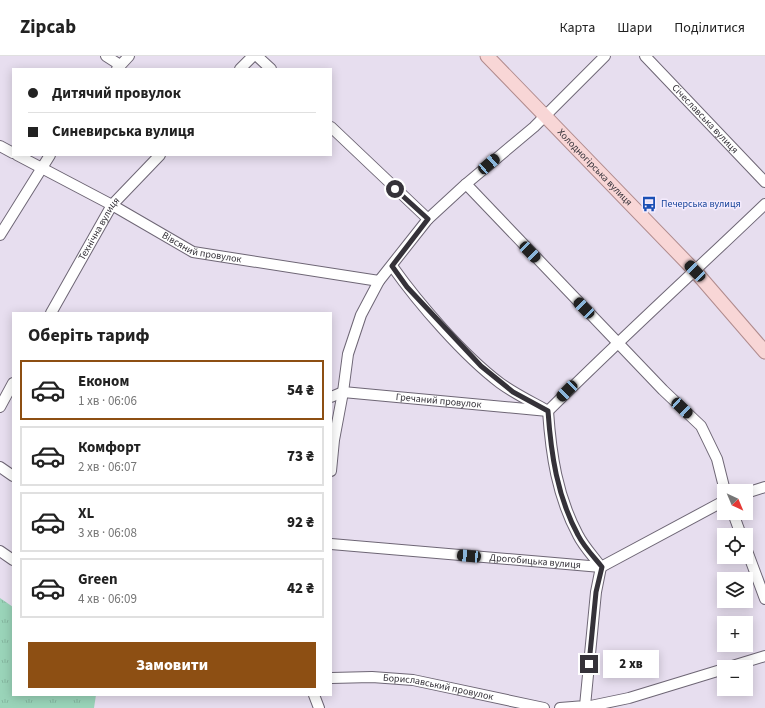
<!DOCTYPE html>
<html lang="uk">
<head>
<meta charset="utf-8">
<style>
	:root { --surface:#fff; --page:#f6f6f6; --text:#222; --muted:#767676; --line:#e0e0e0; --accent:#8d4f13 }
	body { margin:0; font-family:"Source Sans 3",sans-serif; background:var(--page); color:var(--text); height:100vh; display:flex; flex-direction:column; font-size:15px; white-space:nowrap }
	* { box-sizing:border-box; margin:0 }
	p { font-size:13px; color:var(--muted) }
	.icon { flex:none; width:22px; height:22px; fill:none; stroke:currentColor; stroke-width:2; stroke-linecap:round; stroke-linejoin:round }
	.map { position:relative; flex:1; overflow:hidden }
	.sheet { position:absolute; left:12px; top:256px; width:320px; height:384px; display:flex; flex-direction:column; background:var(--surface); border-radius:0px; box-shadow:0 2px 10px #0003 }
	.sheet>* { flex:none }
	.top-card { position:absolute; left:12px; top:12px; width:320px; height:88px; border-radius:0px; box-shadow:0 2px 10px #0003; display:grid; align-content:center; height:88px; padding:0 16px; background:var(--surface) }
	.needle { width:26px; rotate:136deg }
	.buttons { position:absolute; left:717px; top:428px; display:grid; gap:8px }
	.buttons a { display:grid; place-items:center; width:36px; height:36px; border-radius:0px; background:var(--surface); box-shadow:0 2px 10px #0003; font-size:20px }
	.end { position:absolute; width:18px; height:18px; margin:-9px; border:5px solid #353239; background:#fff; box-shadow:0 0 0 2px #fff }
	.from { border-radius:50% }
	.bubble { position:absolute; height:28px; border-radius:0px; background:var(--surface); box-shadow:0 2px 10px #0003; font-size:13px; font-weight:800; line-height:28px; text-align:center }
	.car { position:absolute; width:12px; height:24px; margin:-12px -6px; border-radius:5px; box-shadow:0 0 3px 1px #0007; background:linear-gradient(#222 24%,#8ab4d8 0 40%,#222 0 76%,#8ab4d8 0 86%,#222 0) }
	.top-card b { display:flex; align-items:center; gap:14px; height:38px; font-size:15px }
	.top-card b+b { border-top:1px solid var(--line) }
	.top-card i { width:10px; height:10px; background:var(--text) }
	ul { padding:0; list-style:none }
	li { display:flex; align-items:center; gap:12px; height:60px; margin:0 8px 6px; padding:0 8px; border:2px solid var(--line); border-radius:0px }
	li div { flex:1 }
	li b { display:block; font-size:15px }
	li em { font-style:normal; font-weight:800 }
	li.current { border-color:var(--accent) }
	li>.icon { width:36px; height:36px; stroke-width:1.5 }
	h2 { padding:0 16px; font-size:18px; line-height:48px }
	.cta { display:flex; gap:8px; margin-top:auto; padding:8px 16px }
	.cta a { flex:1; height:46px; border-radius:0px; background:var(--accent); color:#fff; font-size:16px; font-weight:800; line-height:46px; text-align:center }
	header { display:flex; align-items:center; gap:24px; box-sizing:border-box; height:56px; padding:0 20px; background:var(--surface); border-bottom:1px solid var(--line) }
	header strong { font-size:19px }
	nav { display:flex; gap:22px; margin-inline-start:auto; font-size:14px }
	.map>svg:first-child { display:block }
	.grass { fill:url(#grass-tufts) }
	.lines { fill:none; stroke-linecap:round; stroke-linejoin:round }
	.minor-casing { stroke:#6e6675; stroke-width:12 }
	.major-casing { stroke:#b08b8d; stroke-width:15 }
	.minor { stroke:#fff; stroke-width:10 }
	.major { stroke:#f8d6d6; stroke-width:13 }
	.route { stroke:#353239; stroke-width:5 }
	.labels { text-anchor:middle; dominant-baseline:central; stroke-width:3; stroke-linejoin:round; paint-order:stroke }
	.street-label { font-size:10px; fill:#353239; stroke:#f4ebfd }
	.transit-label { font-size:10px; fill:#164399; stroke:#f4ebfd; text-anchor:start }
</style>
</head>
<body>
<header>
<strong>Zipcab</strong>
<nav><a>Карта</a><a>Шари</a><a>Поділитися</a></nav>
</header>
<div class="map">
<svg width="765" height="652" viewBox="0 0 765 652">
	<defs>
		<pattern id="grass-tufts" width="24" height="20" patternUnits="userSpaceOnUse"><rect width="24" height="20" fill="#9ad4b9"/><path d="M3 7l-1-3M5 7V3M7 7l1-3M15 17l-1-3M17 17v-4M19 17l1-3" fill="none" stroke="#85b6a0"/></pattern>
	</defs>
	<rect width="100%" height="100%" fill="#e7deef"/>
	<!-- grass -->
	<path class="grass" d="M0,542L13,551V639H96L94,652H0Z"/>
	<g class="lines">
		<!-- minor casing -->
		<g class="minor-casing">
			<g id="minor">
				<path d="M106,0L120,9"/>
				<path d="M257,0L271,13"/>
				<path id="s1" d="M645,0L765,126"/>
				<path d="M117,13L129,0"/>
				<path d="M240,13L253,0"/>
				<path d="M331,71L428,163"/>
				<path d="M0,90L13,97"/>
				<path id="s2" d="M17,99L112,149L193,196L379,225"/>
				<path d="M466,128L663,334L701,370L717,403L725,435"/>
				<path d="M0,179L50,99"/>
				<path d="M392,210C419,248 463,299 500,327C515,338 532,346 548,355C551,398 557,440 578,479C584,491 594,501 601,511L596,536L585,650L560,652"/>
				<path id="s3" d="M51,257L112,149L160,99"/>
				<path id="s4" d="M331,341L343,336L548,355C619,284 693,217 765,148"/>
				<path d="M0,351L13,327"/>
				<path d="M0,411L13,420"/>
				<path d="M331,415L334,384L343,336L348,298L361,259L379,225L428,163L466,128L534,71L605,0"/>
				<path d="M746,437L765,431"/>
				<path d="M733,457L741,479"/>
				<path id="s5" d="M331,488L601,511L724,445"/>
				<path d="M746,492L765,543"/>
				<path d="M0,495L13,504"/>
				<path d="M729,611L765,600"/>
				<path id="s6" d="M331,622L372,621L413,624L544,652"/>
				<path d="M314,639L319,652"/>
				<path d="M581,652L629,642L724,613"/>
			</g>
		</g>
		<!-- major casing -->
		<g class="major-casing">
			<g id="major">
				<path id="s7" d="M487,0L695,215L765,296"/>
			</g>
		</g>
		<!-- minor -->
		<use href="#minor" class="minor"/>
		<!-- major -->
		<use href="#major" class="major"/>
	</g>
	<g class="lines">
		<!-- route -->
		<path class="route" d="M395,133L428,163L392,210L407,231L481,310L513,336L548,355C551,398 557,440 578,479C584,491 594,501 602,511L596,536L589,608"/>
	</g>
	<!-- icons -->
	<defs>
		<g id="bus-bare" transform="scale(1.2)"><path d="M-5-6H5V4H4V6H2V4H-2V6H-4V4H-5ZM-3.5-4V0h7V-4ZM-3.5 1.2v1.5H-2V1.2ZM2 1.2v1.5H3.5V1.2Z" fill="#1a4fb4" stroke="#f4ebfd" stroke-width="2.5" paint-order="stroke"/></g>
	</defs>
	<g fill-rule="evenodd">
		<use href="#bus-bare" x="649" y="148"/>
	</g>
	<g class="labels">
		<!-- street labels -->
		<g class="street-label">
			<text stroke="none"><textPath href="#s1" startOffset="87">Січеславська вулиця</textPath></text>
			<text stroke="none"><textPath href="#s7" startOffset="155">Холодногірська вулиця</textPath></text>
			<text stroke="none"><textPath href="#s3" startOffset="97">Технічна вулиця</textPath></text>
			<text stroke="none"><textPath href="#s2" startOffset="208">Вівсяний провулок</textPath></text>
			<text stroke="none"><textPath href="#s4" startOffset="109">Гречаний провулок</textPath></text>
			<text stroke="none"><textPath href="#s5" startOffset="205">Дрогобицька вулиця</textPath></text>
			<text stroke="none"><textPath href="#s6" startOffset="108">Бориславський провулок</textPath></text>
		</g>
		<!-- transit labels -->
		<g class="transit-label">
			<text x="661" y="148">Печерська вулиця</text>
		</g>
	</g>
</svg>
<div class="buttons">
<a><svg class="needle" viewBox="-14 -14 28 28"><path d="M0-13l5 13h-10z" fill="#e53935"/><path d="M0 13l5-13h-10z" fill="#767676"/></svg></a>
<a><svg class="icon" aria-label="locate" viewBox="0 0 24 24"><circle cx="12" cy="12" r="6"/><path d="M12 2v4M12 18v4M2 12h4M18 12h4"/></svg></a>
<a><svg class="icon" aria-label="layers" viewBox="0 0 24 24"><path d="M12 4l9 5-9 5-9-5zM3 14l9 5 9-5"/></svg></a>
<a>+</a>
<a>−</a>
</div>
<i class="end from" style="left:395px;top:133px"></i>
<i class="end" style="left:589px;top:608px"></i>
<div class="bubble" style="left:603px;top:594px;width:56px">2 хв</div>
<i class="car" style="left:489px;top:108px;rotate:49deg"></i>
<i class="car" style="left:530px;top:196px;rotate:136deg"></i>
<i class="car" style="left:695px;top:215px;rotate:316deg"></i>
<i class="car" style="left:584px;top:252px;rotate:316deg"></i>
<i class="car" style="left:567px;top:335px;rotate:225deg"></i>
<i class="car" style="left:682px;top:352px;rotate:133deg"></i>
<i class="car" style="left:469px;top:500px;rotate:275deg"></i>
<div class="top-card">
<b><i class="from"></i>Дитячий провулок</b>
<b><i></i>Синевирська вулиця</b>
</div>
<section class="sheet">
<h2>Оберіть тариф</h2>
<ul>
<li class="current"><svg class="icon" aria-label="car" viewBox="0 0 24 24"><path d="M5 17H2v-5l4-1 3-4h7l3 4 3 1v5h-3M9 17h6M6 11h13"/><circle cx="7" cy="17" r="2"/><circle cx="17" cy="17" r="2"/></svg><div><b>Економ</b><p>1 хв · 06:06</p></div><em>54 ₴</em></li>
<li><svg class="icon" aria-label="car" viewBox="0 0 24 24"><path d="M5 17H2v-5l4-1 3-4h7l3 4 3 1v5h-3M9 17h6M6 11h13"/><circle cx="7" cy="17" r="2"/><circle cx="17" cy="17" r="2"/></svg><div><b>Комфорт</b><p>2 хв · 06:07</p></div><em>73 ₴</em></li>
<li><svg class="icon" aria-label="car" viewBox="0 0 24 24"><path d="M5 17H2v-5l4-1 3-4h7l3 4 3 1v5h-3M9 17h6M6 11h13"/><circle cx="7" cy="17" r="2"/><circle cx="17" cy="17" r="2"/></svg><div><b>XL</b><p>3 хв · 06:08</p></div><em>92 ₴</em></li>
<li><svg class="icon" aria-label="car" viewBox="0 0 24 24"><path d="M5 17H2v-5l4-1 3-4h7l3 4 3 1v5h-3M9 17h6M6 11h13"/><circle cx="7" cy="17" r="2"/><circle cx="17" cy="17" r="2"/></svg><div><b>Green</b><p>4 хв · 06:09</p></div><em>42 ₴</em></li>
</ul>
<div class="cta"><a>Замовити</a></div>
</section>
</div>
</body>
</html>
